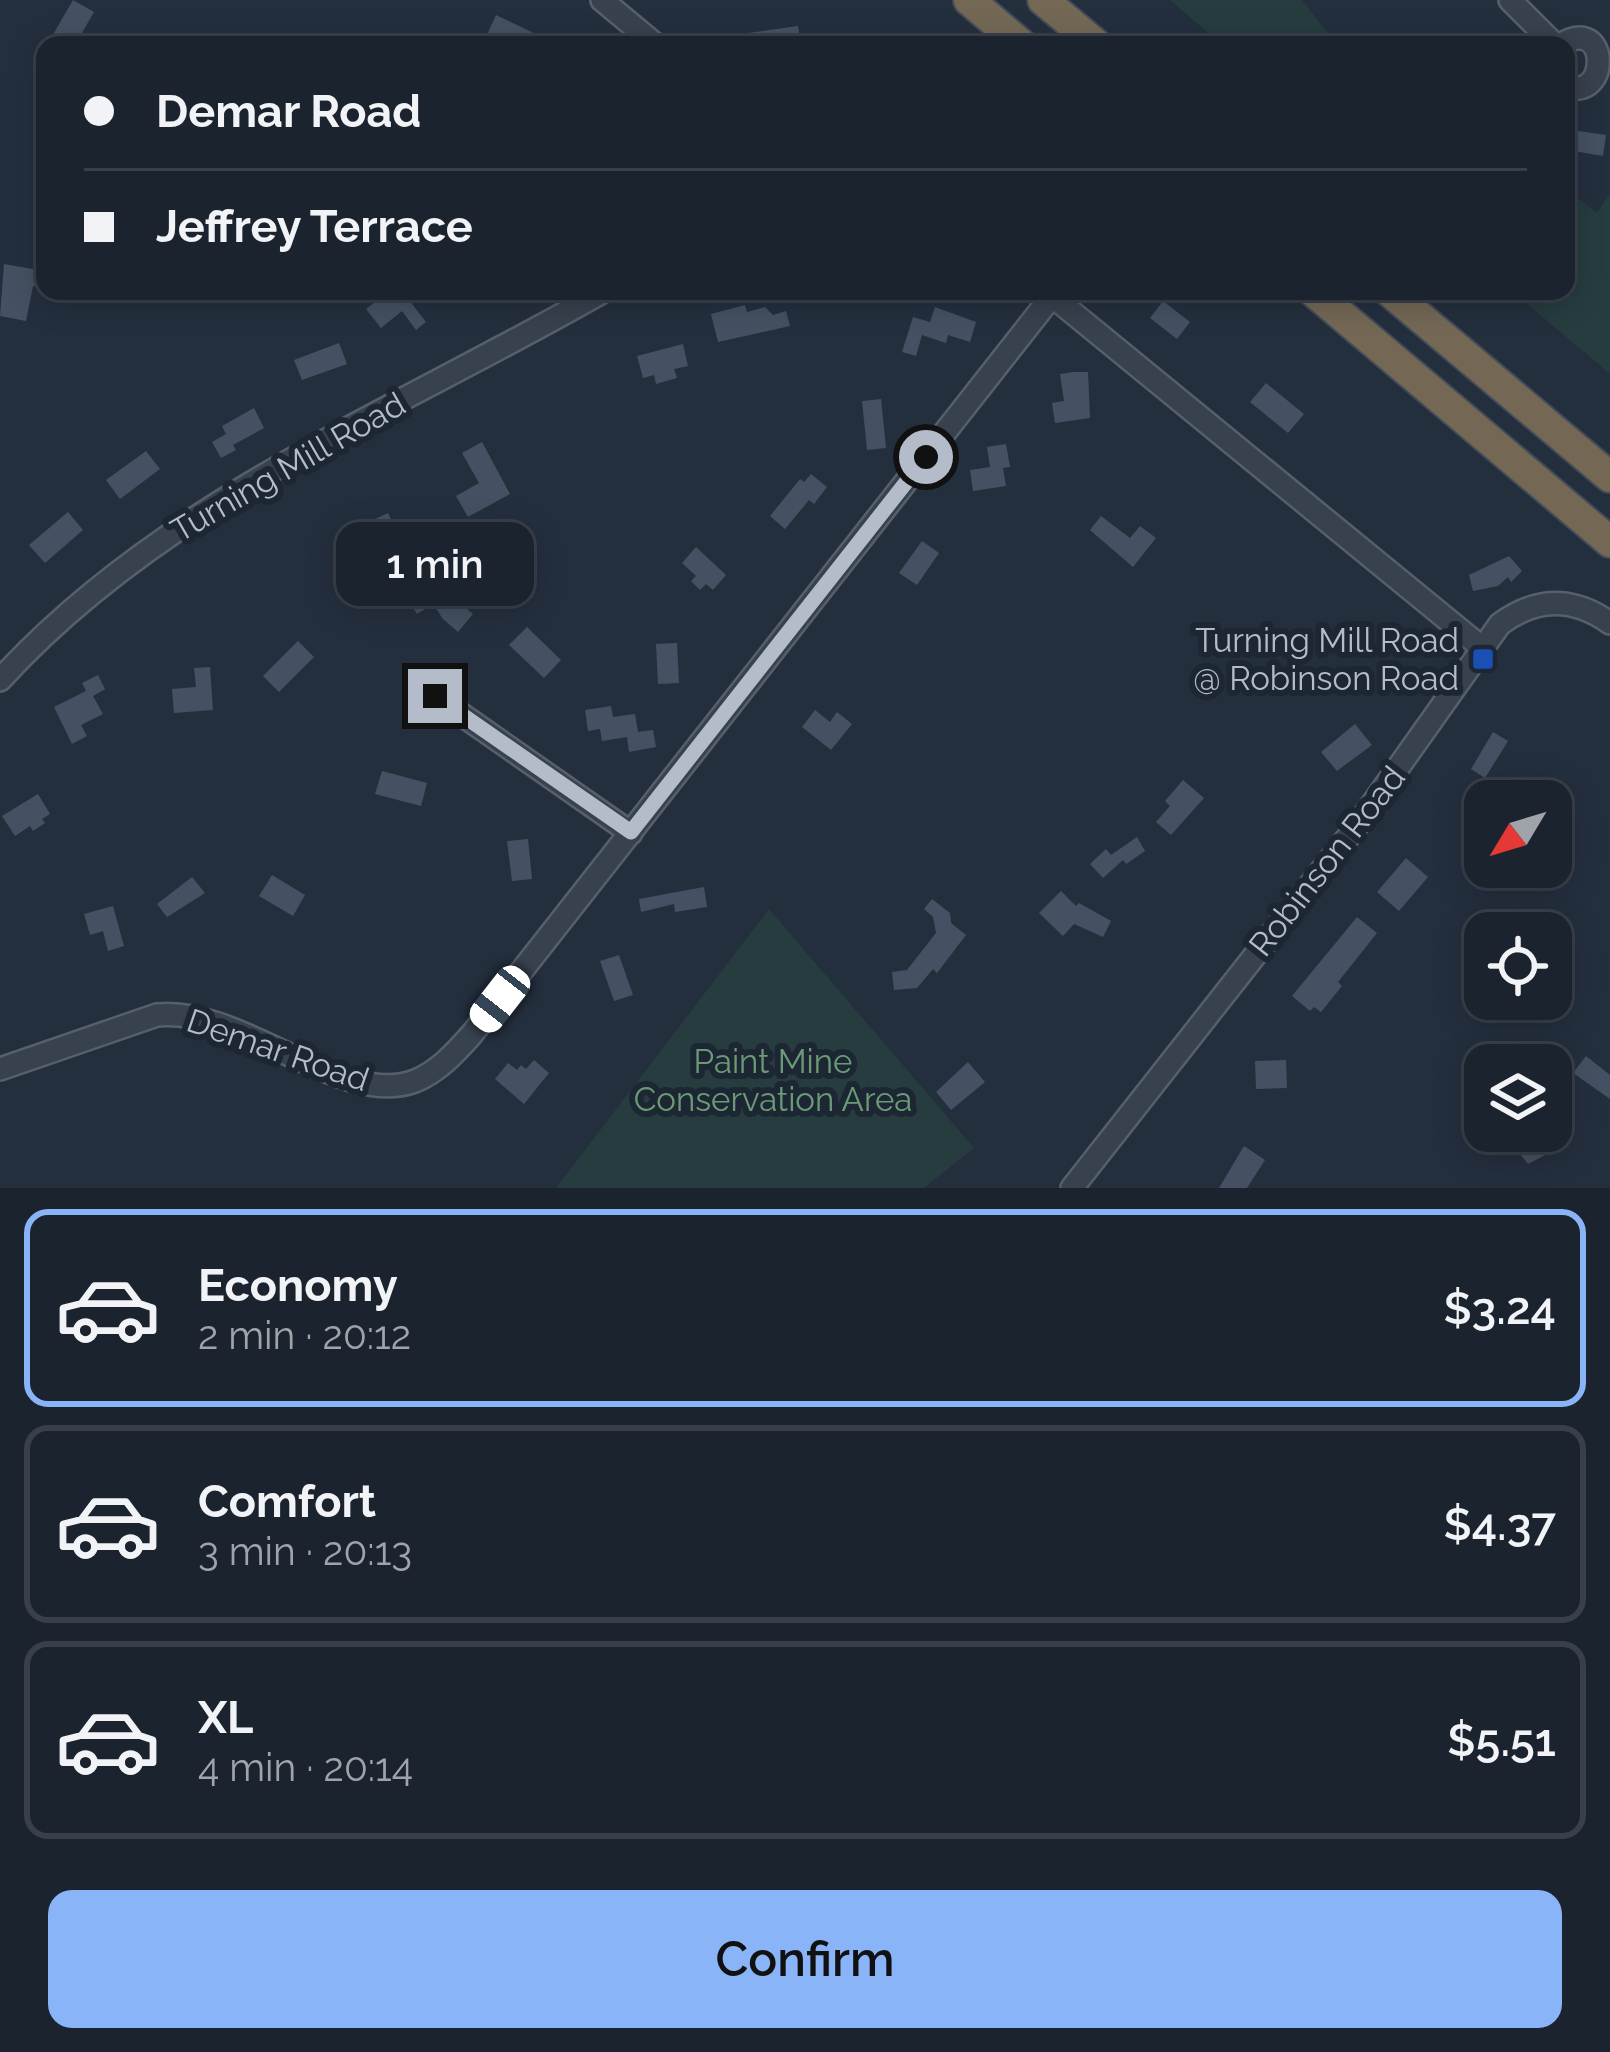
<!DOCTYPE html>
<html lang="en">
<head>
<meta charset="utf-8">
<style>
	:root { --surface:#1b232e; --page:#282f3a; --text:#f1f3f6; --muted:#a0a4aa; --line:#39404a; --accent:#8ab4f8 }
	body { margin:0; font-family:Raleway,sans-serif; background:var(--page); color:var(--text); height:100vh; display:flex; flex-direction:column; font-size:45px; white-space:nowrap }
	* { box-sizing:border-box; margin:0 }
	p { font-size:39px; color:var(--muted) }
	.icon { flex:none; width:66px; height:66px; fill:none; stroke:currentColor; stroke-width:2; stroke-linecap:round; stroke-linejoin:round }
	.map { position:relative; height:1188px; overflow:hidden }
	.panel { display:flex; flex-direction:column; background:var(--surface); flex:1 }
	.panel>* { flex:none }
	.hud { position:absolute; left:36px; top:36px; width:1539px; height:264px; border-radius:24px; box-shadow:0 6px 30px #0003,0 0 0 3px var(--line); display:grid; align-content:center; height:264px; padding:0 48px; background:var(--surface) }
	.needle { width:78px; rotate:232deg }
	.buttons { position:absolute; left:1464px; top:780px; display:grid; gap:24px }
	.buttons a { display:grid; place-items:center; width:108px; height:108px; border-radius:24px; background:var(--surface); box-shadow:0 6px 30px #0003,0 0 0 3px var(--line); font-size:60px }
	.end { position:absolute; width:54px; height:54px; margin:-27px; border:15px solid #b4bcc9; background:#111; box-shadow:0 0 0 6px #111 }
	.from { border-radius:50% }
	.bubble { position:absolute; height:84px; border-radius:24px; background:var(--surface); box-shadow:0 6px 30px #0003,0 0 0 3px var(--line); font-size:39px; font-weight:600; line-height:84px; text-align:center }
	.car { position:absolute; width:36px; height:72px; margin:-36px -18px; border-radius:15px; box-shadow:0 0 9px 3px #0007; background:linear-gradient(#fff 24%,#345 0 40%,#fff 0 76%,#345 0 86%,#fff 0) }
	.hud b { display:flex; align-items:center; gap:42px; height:114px; font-size:45px }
	.hud b+b { border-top:3px solid var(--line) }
	.hud i { width:30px; height:30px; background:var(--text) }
	ul { padding:21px 0 0; list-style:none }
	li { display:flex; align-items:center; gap:36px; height:198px; margin:0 24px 18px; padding:0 24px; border:6px solid var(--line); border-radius:24px }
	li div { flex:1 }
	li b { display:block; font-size:45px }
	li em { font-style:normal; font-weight:600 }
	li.current { border-color:var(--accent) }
	li>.icon { width:108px; height:108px; stroke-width:1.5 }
	.primary-button { display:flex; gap:24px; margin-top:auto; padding:24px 48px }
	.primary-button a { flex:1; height:138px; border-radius:24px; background:var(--accent); color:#111; font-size:48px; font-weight:600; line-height:138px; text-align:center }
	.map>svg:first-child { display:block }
	.green { fill:#263c3f }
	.building { fill:#455162 }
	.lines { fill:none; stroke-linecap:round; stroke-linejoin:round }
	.minor-casing { stroke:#565f6c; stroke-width:26 }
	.highway-casing { stroke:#434c59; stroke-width:34 }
	.minor { stroke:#38414e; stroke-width:21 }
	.highway { stroke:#746855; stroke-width:30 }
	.route { stroke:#b4bcc9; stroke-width:15 }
	.transit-dot { fill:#1a4fb4; stroke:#1d2633; stroke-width:4.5 }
	.labels { text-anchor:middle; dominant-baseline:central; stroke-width:12; stroke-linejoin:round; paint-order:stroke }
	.street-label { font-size:33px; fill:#b4bcc9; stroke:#1d2633 }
	.poi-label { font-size:33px; fill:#b4bcc9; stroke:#1d2633; text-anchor:end }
	.park-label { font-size:33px; fill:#6b9a76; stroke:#1d2633 }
</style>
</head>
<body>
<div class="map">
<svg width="1610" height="1188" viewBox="0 0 1610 1188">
	<rect width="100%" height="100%" fill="#242f3e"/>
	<!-- green -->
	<g class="green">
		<path d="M1170,0H1302L1337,45H1222Z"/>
		<path d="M1566,188L1597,213L1610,193V374L1512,291H1566Z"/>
		<path d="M769,909L974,1148L924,1188H556Z"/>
	</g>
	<!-- building -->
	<g class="building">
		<path d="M73,0L94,12L75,45H47Z"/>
		<path d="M496,15L540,36L536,45H504L486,37Z"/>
		<path d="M798,26L801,45H750L748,33Z"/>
		<path d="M1571,130L1606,135L1603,156L1568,150Z"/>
		<path d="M4,264L44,271L41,288L33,286L26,321L0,316Z"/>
		<path d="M389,291H402L426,322L416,330L402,311L381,328L366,309Z"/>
		<path d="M1163,301L1190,322L1177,339L1150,318Z"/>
		<path d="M745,305L747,312L765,307L773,315L786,311L790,326L718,342L711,314Z"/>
		<path d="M935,307L976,322L970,342L948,335L946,343L922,335L916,356L902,352L913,317L930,322Z"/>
		<path d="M339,343L347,364L302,380L294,360Z"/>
		<path d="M683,344L688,366L674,369L677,378L656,384L654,375L643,378L637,356Z"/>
		<path d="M1073,372H1088L1090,418L1055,423L1052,403L1064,401L1060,374Z"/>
		<path d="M1266,383L1304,414L1288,433L1250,402Z"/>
		<path d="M881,399L886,448L867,450L862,401Z"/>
		<path d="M254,408L264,428L233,445L236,450L221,458L212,442L226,434L222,426Z"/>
		<path d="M482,442L510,494L468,517L456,496L479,483L462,453Z"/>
		<path d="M1006,444L1010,467L1003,468L1006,486L973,491L970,470L990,467L987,447Z"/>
		<path d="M146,451L160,469L120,499L106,480Z"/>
		<path d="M811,474L827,487L814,504L809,500L785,529L770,516L800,479L804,482Z"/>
		<path d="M68,512L83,530L45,563L29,545Z"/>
		<path d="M388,513L398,534L347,557L337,536Z"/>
		<path d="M1101,516L1130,538L1140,526L1156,538L1133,567L1090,530Z"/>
		<path d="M922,541L939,553L917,585L899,573Z"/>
		<path d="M696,547L726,575L713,590L706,584L700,590L691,581L696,576L682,563Z"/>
		<path d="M1509,556L1522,571L1511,582L1508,577L1498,586L1473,591L1469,575Z"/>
		<path d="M440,571L461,604L473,614L458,632L443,619L433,604L417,614L404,593Z"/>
		<path d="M527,627L561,660L544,678L509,645Z"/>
		<path d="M298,641L314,657L279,692L263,676Z"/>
		<path d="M677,643L679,683L658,684L656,644Z"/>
		<path d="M210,667L213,710L174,713L172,689L196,687L194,668Z"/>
		<path d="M98,675L105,689L93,696L103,714L81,725L87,736L72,744L54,707L86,691L82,683Z"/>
		<path d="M611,706L613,717L635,714L638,732L653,730L656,747L629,752L627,737L602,741L600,729L588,731L585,710Z"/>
		<path d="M815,710L830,722L837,712L852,724L831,750L802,727Z"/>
		<path d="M1355,724L1372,745L1337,771L1321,752Z"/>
		<path d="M1493,732L1508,741L1485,778L1471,769Z"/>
		<path d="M382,771L427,783L421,806L375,794Z"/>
		<path d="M1183,780L1204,798L1171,835L1156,822L1170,806L1165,801Z"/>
		<path d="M38,794L50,814L42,819L45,823L33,831L30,826L15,836L2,816Z"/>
		<path d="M1137,837L1145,851L1126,864L1123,860L1103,878L1090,864L1106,849L1111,855Z"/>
		<path d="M528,839L532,879L512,881L507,841Z"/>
		<path d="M1406,858L1428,877L1399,911L1377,892Z"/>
		<path d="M272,875L305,895L293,916L259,896Z"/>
		<path d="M192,877L205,893L167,917L157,904Z"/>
		<path d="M704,887L707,907L675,912L674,904L641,912L639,899Z"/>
		<path d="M1061,891L1076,906L1079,903L1111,921L1103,937L1074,924L1063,936L1039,913Z"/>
		<path d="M932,899L950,913L951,923L966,935L937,973L933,969L917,988L894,990L892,972L907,970L936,933L933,917L924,909Z"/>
		<path d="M113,906L124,946L108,951L103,931L90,935L84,914Z"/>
		<path d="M1357,917L1377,933L1338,982L1342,986L1321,1012L1314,1007L1310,1011L1292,996Z"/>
		<path d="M619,955L633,995L614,1001L600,961Z"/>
		<path d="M1586,1056L1610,1075V1099L1573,1073Z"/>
		<path d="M534,1060L549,1073L524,1104L495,1079L508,1063L517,1070L521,1065L526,1069Z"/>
		<path d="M1286,1060L1287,1088L1256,1089L1255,1061Z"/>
		<path d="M968,1062L985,1082L951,1110L936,1092Z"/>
		<path d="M1560,1121L1568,1143L1528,1164L1516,1149L1515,1135L1551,1131V1124Z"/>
		<path d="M1244,1146L1265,1160L1247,1188H1219Z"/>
	</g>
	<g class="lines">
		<!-- minor casing -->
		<g class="minor-casing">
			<g id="minor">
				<path d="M602,0L656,45"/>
				<path d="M1510,0L1555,45"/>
				<path d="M1560,45C1610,13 1610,103 1566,86"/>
				<path d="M1046,291L1481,647"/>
				<path d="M0,680C163,501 397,410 604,291"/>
				<path d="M435,696L631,833"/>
				<path d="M0,1069L157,1015C241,1006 342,1109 415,1081C438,1072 456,1052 472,1034L1052,296"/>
				<path d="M1072,1188L1356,827L1500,624C1537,597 1573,597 1610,623"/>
			</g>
		</g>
		<!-- highway casing -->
		<g class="highway-casing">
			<g id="highway">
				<path d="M969,0L1022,45"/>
				<path d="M1043,0L1097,45"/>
				<path d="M1313,291L1610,542"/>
				<path d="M1389,291L1610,477"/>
			</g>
		</g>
		<!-- minor -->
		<use href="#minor" class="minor"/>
		<!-- highway -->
		<use href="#highway" class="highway"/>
	</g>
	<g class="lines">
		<!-- route -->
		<path class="route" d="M435,696L631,832L926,457"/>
	</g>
	<!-- markers -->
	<rect class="transit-dot" x="1471" y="647" width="24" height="24" rx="6"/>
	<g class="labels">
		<!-- street labels -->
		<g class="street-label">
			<text transform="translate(288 467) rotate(-30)">Turning Mill Road</text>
			<text transform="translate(1327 861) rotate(-52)">Robinson Road</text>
			<text transform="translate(278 1050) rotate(19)">Demar Road</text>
		</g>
		<!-- poi labels -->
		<g class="poi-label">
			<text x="1459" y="640">Turning Mill Road<tspan x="1459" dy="38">@ Robinson Road</tspan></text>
		</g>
		<!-- park labels -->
		<g class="park-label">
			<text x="773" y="1061">Paint Mine<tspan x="773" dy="38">Conservation Area</tspan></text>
		</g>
	</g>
</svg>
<div class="buttons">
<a><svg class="needle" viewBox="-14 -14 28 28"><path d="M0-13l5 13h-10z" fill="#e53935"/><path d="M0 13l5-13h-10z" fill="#a0a4aa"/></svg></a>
<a><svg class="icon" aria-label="locate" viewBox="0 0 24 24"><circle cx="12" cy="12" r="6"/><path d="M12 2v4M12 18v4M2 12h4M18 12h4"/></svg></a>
<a><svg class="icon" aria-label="layers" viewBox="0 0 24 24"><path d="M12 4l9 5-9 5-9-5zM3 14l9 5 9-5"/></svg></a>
</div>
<i class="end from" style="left:926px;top:457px"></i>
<i class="end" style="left:435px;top:696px"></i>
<div class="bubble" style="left:336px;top:522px;width:198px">1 min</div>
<i class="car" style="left:500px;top:999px;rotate:218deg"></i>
<div class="hud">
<b><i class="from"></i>Demar Road</b>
<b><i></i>Jeffrey Terrace</b>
</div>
</div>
<section class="panel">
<ul>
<li class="current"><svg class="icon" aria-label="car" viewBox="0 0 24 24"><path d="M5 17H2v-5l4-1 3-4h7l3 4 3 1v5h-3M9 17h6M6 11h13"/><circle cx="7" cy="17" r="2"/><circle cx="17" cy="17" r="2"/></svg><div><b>Economy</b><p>2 min · 20:12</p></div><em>$3.24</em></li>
<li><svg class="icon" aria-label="car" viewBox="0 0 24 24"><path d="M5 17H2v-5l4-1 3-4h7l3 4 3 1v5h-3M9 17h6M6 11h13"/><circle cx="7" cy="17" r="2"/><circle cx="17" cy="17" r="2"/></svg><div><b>Comfort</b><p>3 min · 20:13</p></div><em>$4.37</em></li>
<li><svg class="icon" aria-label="car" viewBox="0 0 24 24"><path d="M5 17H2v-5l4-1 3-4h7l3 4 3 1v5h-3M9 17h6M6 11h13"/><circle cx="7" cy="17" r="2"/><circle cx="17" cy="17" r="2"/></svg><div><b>XL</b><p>4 min · 20:14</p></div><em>$5.51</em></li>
</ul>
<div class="primary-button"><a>Confirm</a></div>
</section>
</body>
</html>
